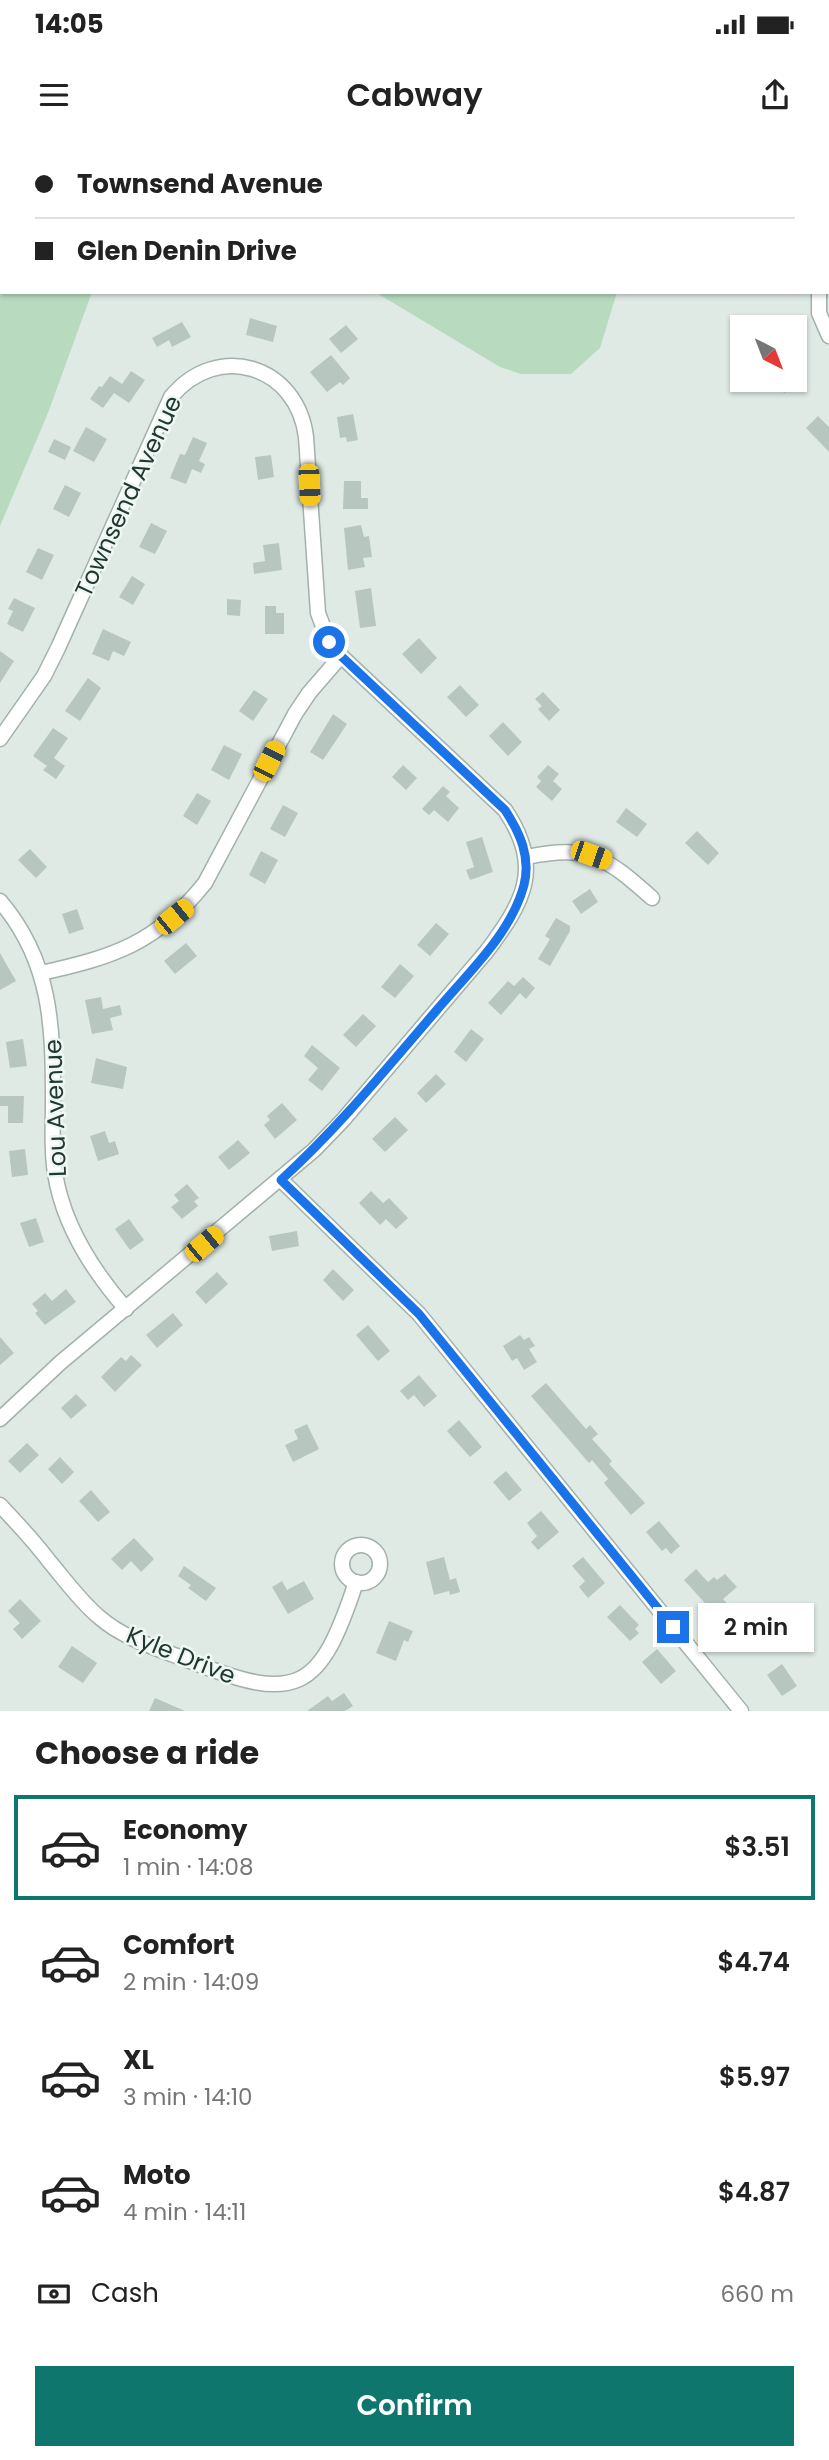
<!DOCTYPE html>
<html lang="en">
<head>
<meta charset="utf-8">
<style>
	:root { --surface:#fff; --page:#f2f2f2; --text:#222; --muted:#767676; --line:#e0e0e0; --accent:#0f766e }
	body { margin:0; font-family:Poppins,sans-serif; background:var(--page); color:var(--text); height:100vh; display:flex; flex-direction:column; font-size:26px; white-space:nowrap }
	* { box-sizing:border-box; margin:0 }
	p { font-size:23px; color:var(--muted) }
	.icon { flex:none; width:38px; height:38px; fill:none; stroke:currentColor; stroke-width:2; stroke-linecap:round; stroke-linejoin:round }
	.map { position:relative; height:1571px; overflow:hidden }
	.sheet { display:flex; flex-direction:column; background:var(--surface); flex:1 }
	.sheet>* { flex:none }
	.hud { position:absolute; left:0px; top:0px; width:830px; height:154px; box-shadow:0 2px 5px #0004; display:grid; align-content:center; height:154px; padding:0 35px; background:var(--surface) }
	.needle { width:46px; rotate:138deg }
	.tools { position:absolute; left:730px; top:175px; display:grid; gap:14px }
	.tools a { display:grid; place-items:center; width:77px; height:77px; border-radius:0px; background:var(--surface); box-shadow:0 2px 5px #0004; font-size:35px }
	.end { position:absolute; width:32px; height:32px; margin:-16px; border:9px solid #1a73e8; background:#fff; box-shadow:0 0 0 4px #fff }
	.from { border-radius:50% }
	.bubble { position:absolute; height:49px; border-radius:0px; background:var(--surface); box-shadow:0 2px 5px #0004; font-size:23px; font-weight:600; line-height:49px; text-align:center }
	.car { position:absolute; width:21px; height:42px; margin:-21px -10px; border-radius:9px; box-shadow:0 0 5px 2px #0007; background:linear-gradient(#f5c518 24%,#345 0 40%,#f5c518 0 76%,#345 0 86%,#f5c518 0) }
	.hud b { display:flex; align-items:center; gap:24px; height:66px; font-size:26px }
	.hud b+b { border-top:2px solid var(--line) }
	.hud i { width:18px; height:18px; background:var(--text) }
	ul { padding:0; list-style:none }
	li { display:flex; align-items:center; gap:21px; height:105px; margin:0 14px 10px; padding:0 21px; border:4px solid transparent; border-radius:0px }
	li div { flex:1 }
	li b { display:block; font-size:26px }
	li em { font-style:normal; font-weight:600 }
	li.selected { border-color:var(--accent) }
	li>.icon { width:63px; height:63px; stroke-width:1.5 }
	h2 { padding:0 35px; font-size:32px; line-height:84px }
	.pay { display:flex; align-items:center; gap:18px; height:77px; padding:0 35px; font-size:26px }
	.pay p { margin-inline-start:auto }
	.button { display:flex; gap:14px; margin-top:auto; padding:14px 35px }
	.button a { flex:1; height:80px; border-radius:0px; background:var(--accent); color:#fff; font-size:28px; font-weight:600; line-height:80px; text-align:center }
	.status { display:flex; justify-content:space-between; align-items:center; height:49px; padding:0 35px; background:var(--surface); direction:ltr }
	.status svg { height:19px; fill:currentColor }
	header { display:flex; justify-content:space-between; align-items:center; height:91px; padding:0 35px; background:var(--surface); font-size:32px; font-weight:600 }
	.map>svg:first-child { display:block }
	.green { fill:#b8dbc0 }
	.building { fill:#b7c7c0 }
	.lines { fill:none; stroke-linecap:round; stroke-linejoin:round }
	.minor-casing { stroke:#a2b1ac; stroke-width:17 }
	.minor { stroke:#fff; stroke-width:14 }
	.route { stroke:#1a73e8; stroke-width:9 }
	.labels { text-anchor:middle; dominant-baseline:central; stroke-width:5; stroke-linejoin:round; paint-order:stroke }
	.street-label { font-size:24px; fill:#213932; stroke:#eff7f3 }
</style>
</head>
<body>
<div class="status"><b>14:05</b><svg viewBox="0 0 49 12"><path d="M0 12V9h3v3zM5 12V6h3v6zM10 12V3h3v9zM15 12V0h3v12zM26 1h20v11H26zM47 4h2v5h-2z"/></svg></div>
<header><svg class="icon" aria-label="menu" viewBox="0 0 24 24"><path d="M4 6h16M4 12h16M4 18h16"/></svg>Cabway<svg class="icon" aria-label="share" viewBox="0 0 24 24"><path d="M12 15V3M7 8l5-5 5 5M5 13v7h14v-7"/></svg></header>
<div class="map">
<svg width="829" height="1571" viewBox="0 0 829 1571">
	<rect width="100%" height="100%" fill="#dfeae5"/>
	<!-- green -->
	<g class="green">
		<path d="M0,0L381,2H2V152H92L48,273L0,386Z"/>
		<path d="M375,152H617L600,208L571,234H521L500,227Z"/>
	</g>
	<!-- building -->
	<g class="building">
		<path d="M250,178L277,186L273,202L246,195Z"/>
		<path d="M182,182L191,197L172,207L169,200L157,207L152,198Z"/>
		<path d="M346,185L358,199L341,213L329,199Z"/>
		<path d="M331,215L350,238L343,245L340,242L327,252L310,232Z"/>
		<path d="M131,231L145,240L129,263L114,253L103,268L90,259L99,246L102,247L110,236L122,244Z"/>
		<path d="M775,240H805L784,253Z"/>
		<path d="M353,274L358,300L347,302L346,297L340,298L337,277Z"/>
		<path d="M818,276L829,287V312L806,288Z"/>
		<path d="M86,287L107,299L94,322L73,311Z"/>
		<path d="M193,297L207,303L199,321L205,324L201,333L192,329L186,344L170,338L180,314L185,315Z"/>
		<path d="M54,299L71,307L65,320L48,312Z"/>
		<path d="M271,315L274,337L258,340L255,317Z"/>
		<path d="M344,341H361V358H368V369H343Z"/>
		<path d="M65,345L81,353L69,377L53,369Z"/>
		<path d="M151,383L167,391L155,414L139,407Z"/>
		<path d="M361,385L364,397L369,396L372,417L363,418L365,427L348,430L344,388Z"/>
		<path d="M279,403L282,430L254,434L253,423L265,421L263,405Z"/>
		<path d="M38,408L54,415L42,440L26,432Z"/>
		<path d="M132,436L145,444L133,465L119,457Z"/>
		<path d="M371,448L376,486L360,488L355,451Z"/>
		<path d="M14,458L35,468L23,492L7,484L13,471L8,469Z"/>
		<path d="M227,459L241,460L240,476L227,475Z"/>
		<path d="M265,466H276V473H284V494H265Z"/>
		<path d="M103,489L131,502L124,516L113,511L109,521L92,514Z"/>
		<path d="M419,498L437,518L421,534L402,514Z"/>
		<path d="M0,511L14,521L0,543Z"/>
		<path d="M88,538L101,548L80,581L65,571Z"/>
		<path d="M460,545L479,565L466,577L447,557Z"/>
		<path d="M254,550L268,559L253,581L239,571Z"/>
		<path d="M543,552L560,570L549,581L538,569L542,566L535,559Z"/>
		<path d="M333,574L347,584L323,620L310,612Z"/>
		<path d="M503,582L522,602L508,616L489,596Z"/>
		<path d="M53,588L68,598L54,618L65,626L56,639L43,630L47,626L33,616Z"/>
		<path d="M224,605L242,614L229,640L211,630Z"/>
		<path d="M403,625L417,638L406,650L392,637Z"/>
		<path d="M548,625L559,634L553,641L562,649L552,661L536,647L541,641L537,637Z"/>
		<path d="M443,646L450,652L446,656L459,668L448,682L434,670L429,675L422,669Z"/>
		<path d="M197,653L211,661L197,685L183,676Z"/>
		<path d="M283,665L298,673L285,697L270,689Z"/>
		<path d="M626,668L647,684L637,697L616,682Z"/>
		<path d="M697,691L719,713L708,725L685,703Z"/>
		<path d="M482,697L493,732L470,740L466,730L474,727L466,702Z"/>
		<path d="M30,709L47,727L36,738L18,720Z"/>
		<path d="M261,711L278,720L265,744L249,735Z"/>
		<path d="M590,749L598,762L581,774L572,761Z"/>
		<path d="M77,769L84,789L69,794L62,774Z"/>
		<path d="M556,778L570,786V791L550,826L538,819L550,799L545,796Z"/>
		<path d="M436,783L449,794L430,816L417,805Z"/>
		<path d="M186,803L197,816L175,834L164,821Z"/>
		<path d="M0,813L16,841L0,850Z"/>
		<path d="M400,824L414,836L395,858L381,847Z"/>
		<path d="M523,837L535,848L526,859L520,853L501,875L488,863L508,841L514,846Z"/>
		<path d="M101,857L103,869L120,865L122,875L110,878L113,890L92,894L85,860Z"/>
		<path d="M363,874L376,886L356,907L343,895Z"/>
		<path d="M471,889L484,899L466,922L454,912Z"/>
		<path d="M23,899L27,926L10,928L6,902Z"/>
		<path d="M312,905L340,928L322,951L308,940L318,928L304,916Z"/>
		<path d="M96,918L127,927L123,949L91,943Z"/>
		<path d="M436,934L446,944L426,963L417,953Z"/>
		<path d="M0,956H24L23,983H8V966H0Z"/>
		<path d="M282,963L297,980L275,999L264,985L270,980L267,976Z"/>
		<path d="M395,977L408,990L385,1012L372,999Z"/>
		<path d="M105,991L109,1003L115,1001L119,1014L98,1021L90,996Z"/>
		<path d="M238,1000L250,1013L229,1030L218,1017Z"/>
		<path d="M25,1009L28,1035L12,1037L9,1011Z"/>
		<path d="M187,1044L199,1058L194,1061L198,1066L182,1079L171,1067L179,1061L174,1055Z"/>
		<path d="M371,1051L383,1063L389,1058L408,1078L396,1089L386,1079L380,1085L359,1063Z"/>
		<path d="M36,1078L44,1102L29,1107L20,1083Z"/>
		<path d="M129,1079L144,1100L130,1110L115,1089Z"/>
		<path d="M297,1091L299,1106L272,1111L269,1096Z"/>
		<path d="M333,1129L354,1150L343,1161L323,1140Z"/>
		<path d="M217,1132L228,1144L206,1164L195,1152Z"/>
		<path d="M66,1149L76,1162L45,1185L35,1173L38,1171L32,1164L45,1153L52,1161Z"/>
		<path d="M173,1173L183,1185L157,1208L146,1195Z"/>
		<path d="M368,1185L390,1211L378,1221L356,1195Z"/>
		<path d="M520,1195L524,1200L529,1197L535,1206L529,1209L537,1222L524,1230L517,1218L512,1221L503,1206Z"/>
		<path d="M0,1197L14,1213L0,1225Z"/>
		<path d="M131,1215L142,1225L115,1252L101,1237L121,1217L126,1221Z"/>
		<path d="M419,1235L437,1256L424,1267L414,1255L408,1260L400,1251Z"/>
		<path d="M546,1243L586,1289L590,1285L598,1294L592,1299L612,1321L609,1324L645,1363L631,1375L604,1343L608,1339L592,1320L589,1323L531,1256Z"/>
		<path d="M76,1254L87,1265L71,1279L61,1268Z"/>
		<path d="M459,1280L482,1307L470,1317L447,1291Z"/>
		<path d="M307,1284L319,1309L293,1322L285,1305L298,1299L294,1290Z"/>
		<path d="M27,1303L39,1315L20,1333L8,1321Z"/>
		<path d="M60,1317L74,1332L62,1344L48,1329Z"/>
		<path d="M506,1331L522,1350L509,1361L493,1342Z"/>
		<path d="M91,1350L110,1372L98,1382L79,1361Z"/>
		<path d="M541,1371L559,1392L538,1410L531,1402L537,1396L527,1383Z"/>
		<path d="M659,1381L680,1406L671,1414L666,1408L662,1411L646,1392Z"/>
		<path d="M134,1398L154,1419L141,1432L131,1421L122,1430L111,1419Z"/>
		<path d="M444,1417L450,1440L456,1438L460,1452L450,1455L449,1451L434,1455L426,1422Z"/>
		<path d="M583,1417L605,1443L588,1458L579,1447L585,1441L572,1426Z"/>
		<path d="M184,1426L216,1448L206,1461L188,1448L191,1445L178,1436Z"/>
		<path d="M696,1429L708,1442L714,1437L717,1440L725,1434L737,1447L723,1459L762,1500L751,1510L742,1501L739,1503L722,1485L724,1484L684,1440Z"/>
		<path d="M282,1441L287,1450L304,1441L314,1459L288,1474L272,1447Z"/>
		<path d="M20,1459L41,1481L22,1499L13,1489L20,1483L8,1471Z"/>
		<path d="M620,1465L639,1485L635,1489L639,1493L630,1501L607,1477Z"/>
		<path d="M389,1481L413,1491L408,1502L404,1500L396,1521L376,1513Z"/>
		<path d="M72,1506L97,1523L83,1543L58,1527Z"/>
		<path d="M657,1509L676,1531L661,1544L642,1522Z"/>
		<path d="M782,1524L797,1546L782,1556L767,1535Z"/>
		<path d="M344,1553L353,1566L345,1571H307L328,1556L332,1561Z"/>
		<path d="M155,1558L185,1571H149Z"/>
	</g>
	<g class="lines">
		<!-- minor casing -->
		<g class="minor-casing">
			<g id="minor">
				<path d="M828,114L829,109"/>
				<path d="M819,152V173L829,196"/>
				<path d="M0,599L44,536L58,508L171,257C217,201 297,225 306,297L318,473L329,502L341,516L505,670C543,727 525,760 487,811L343,980L314,1010L60,1223L0,1279"/>
				<path d="M527,717C589,704 607,718 652,758"/>
				<path d="M0,761C52,822 53,887 53,963C53,986 51,1010 55,1033C63,1085 92,1130 126,1169"/>
				<path d="M41,833C114,817 157,803 205,743L295,574L309,553L341,516"/>
				<path d="M281,1040L419,1174L741,1571"/>
				<path d="M0,1365C17,1383 34,1401 49,1421C65,1440 80,1461 99,1477C124,1499 159,1509 190,1521C297,1564 320,1552 356,1442"/>
				<circle cx="361" cy="1424" r="19"/>
			</g>
		</g>
		<!-- minor -->
		<use href="#minor" class="minor"/>
	</g>
	<g class="lines">
		<!-- route -->
		<path class="route" d="M329,502L341,516L505,670C520,693 531,717 524,745C511,794 468,833 436,871C386,929 338,988 281,1040L419,1174L673,1487"/>
	</g>
	<g class="labels">
		<!-- street labels -->
		<g class="street-label">
			<text transform="translate(128 356) rotate(-65)">Townsend Avenue</text>
			<text transform="translate(55 968) rotate(-92)">Lou Avenue</text>
			<text transform="translate(181 1515) rotate(22)">Kyle Drive</text>
		</g>
	</g>
</svg>
<div class="tools">
<a><svg class="needle" viewBox="-14 -14 28 28"><path d="M0-13l5 13h-10z" fill="#e53935"/><path d="M0 13l5-13h-10z" fill="#767676"/></svg></a>
</div>
<i class="end from" style="left:329px;top:502px"></i>
<i class="end" style="left:673px;top:1487px"></i>
<div class="bubble" style="left:698px;top:1463px;width:116px">2 min</div>
<i class="car" style="left:309px;top:345px;rotate:177deg"></i>
<i class="car" style="left:269px;top:621px;rotate:27deg"></i>
<i class="car" style="left:591px;top:715px;rotate:109deg"></i>
<i class="car" style="left:174px;top:777px;rotate:51deg"></i>
<i class="car" style="left:204px;top:1104px;rotate:50deg"></i>
<div class="hud">
<b><i class="from"></i>Townsend Avenue</b>
<b><i></i>Glen Denin Drive</b>
</div>
</div>
<section class="sheet">
<h2>Choose a ride</h2>
<ul>
<li class="selected"><svg class="icon" aria-label="car" viewBox="0 0 24 24"><path d="M5 17H2v-5l4-1 3-4h7l3 4 3 1v5h-3M9 17h6M6 11h13"/><circle cx="7" cy="17" r="2"/><circle cx="17" cy="17" r="2"/></svg><div><b>Economy</b><p>1 min · 14:08</p></div><em>$3.51</em></li>
<li><svg class="icon" aria-label="car" viewBox="0 0 24 24"><path d="M5 17H2v-5l4-1 3-4h7l3 4 3 1v5h-3M9 17h6M6 11h13"/><circle cx="7" cy="17" r="2"/><circle cx="17" cy="17" r="2"/></svg><div><b>Comfort</b><p>2 min · 14:09</p></div><em>$4.74</em></li>
<li><svg class="icon" aria-label="car" viewBox="0 0 24 24"><path d="M5 17H2v-5l4-1 3-4h7l3 4 3 1v5h-3M9 17h6M6 11h13"/><circle cx="7" cy="17" r="2"/><circle cx="17" cy="17" r="2"/></svg><div><b>XL</b><p>3 min · 14:10</p></div><em>$5.97</em></li>
<li><svg class="icon" aria-label="car" viewBox="0 0 24 24"><path d="M5 17H2v-5l4-1 3-4h7l3 4 3 1v5h-3M9 17h6M6 11h13"/><circle cx="7" cy="17" r="2"/><circle cx="17" cy="17" r="2"/></svg><div><b>Moto</b><p>4 min · 14:11</p></div><em>$4.87</em></li>
</ul>
<div class="pay"><svg class="icon" aria-label="cash" viewBox="0 0 24 24"><path d="M3 7h18v10H3z"/><circle cx="12" cy="12" r="2"/></svg>Cash<p>660 m</p></div>
<div class="button"><a>Confirm</a></div>
</section>
</body>
</html>
